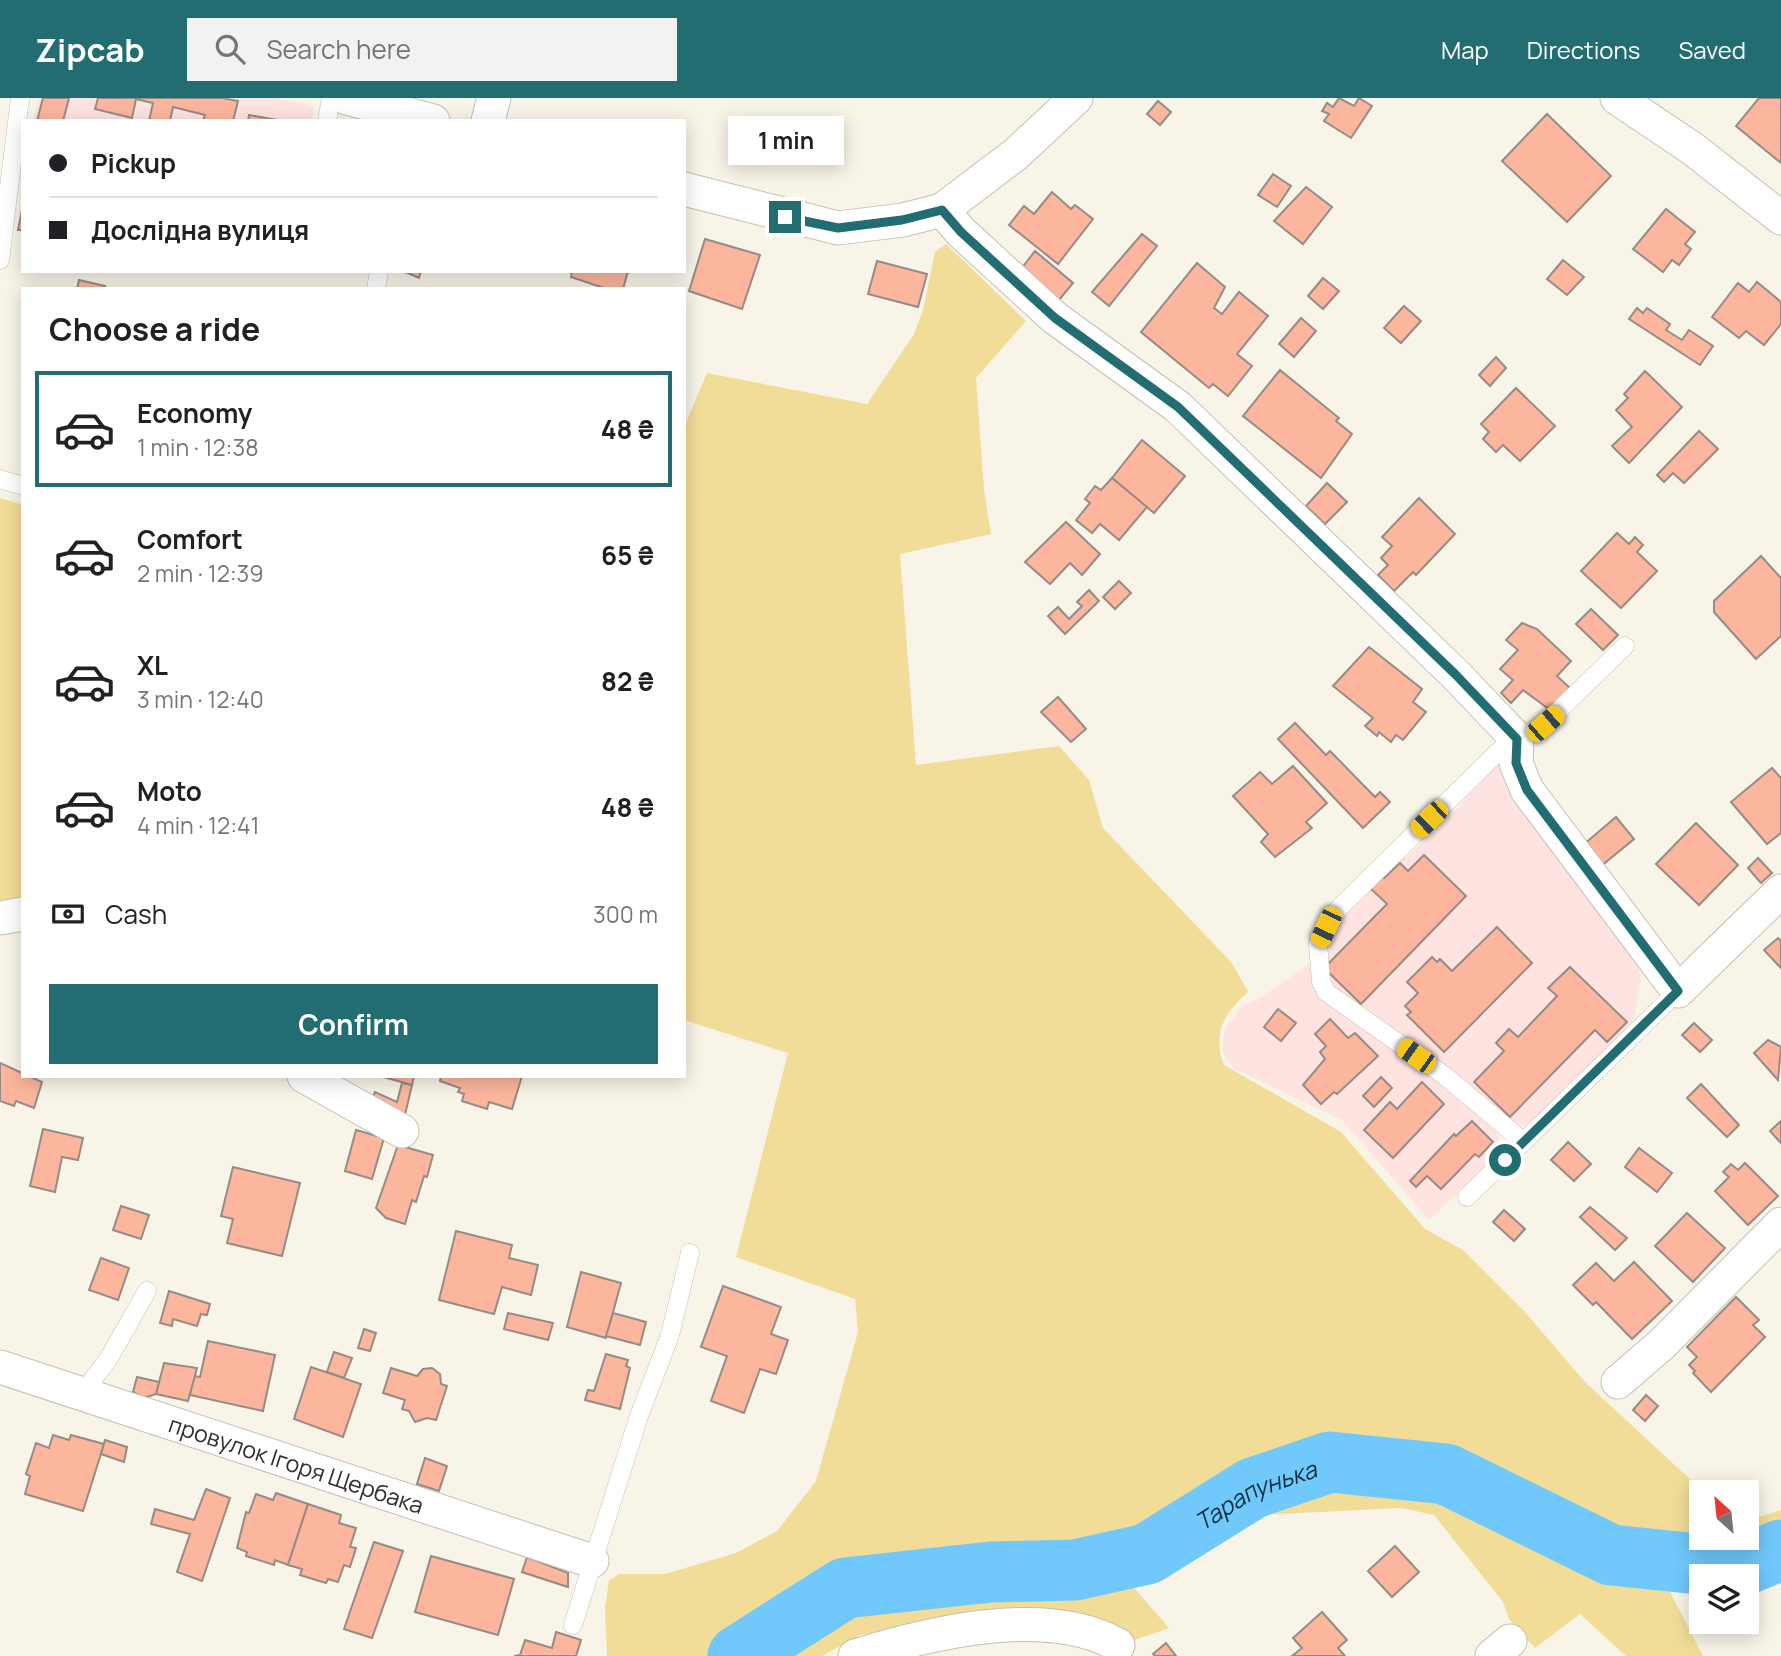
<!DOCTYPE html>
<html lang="en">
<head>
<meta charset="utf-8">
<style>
	:root { --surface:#fff; --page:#f2f2f2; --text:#202124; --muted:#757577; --line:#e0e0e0; --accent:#226d72 }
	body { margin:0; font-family:Manrope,sans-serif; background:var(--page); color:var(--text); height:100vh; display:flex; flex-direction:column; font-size:26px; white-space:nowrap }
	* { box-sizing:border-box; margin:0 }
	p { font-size:23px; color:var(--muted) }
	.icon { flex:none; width:38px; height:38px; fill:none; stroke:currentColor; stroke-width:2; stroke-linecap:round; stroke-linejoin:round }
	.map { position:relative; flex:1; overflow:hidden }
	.drawer { position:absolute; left:21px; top:189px; width:665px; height:791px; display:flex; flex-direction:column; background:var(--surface); border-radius:0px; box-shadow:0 4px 18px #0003 }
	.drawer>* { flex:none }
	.hud { position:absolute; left:21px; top:21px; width:665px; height:154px; border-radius:0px; box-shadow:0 4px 18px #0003; display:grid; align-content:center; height:154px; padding:0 28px; background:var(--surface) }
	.needle { width:46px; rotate:333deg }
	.buttons { position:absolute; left:1689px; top:1382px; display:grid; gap:14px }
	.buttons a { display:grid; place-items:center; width:70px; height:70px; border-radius:0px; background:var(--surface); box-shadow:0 4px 18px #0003; font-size:35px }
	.end { position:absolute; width:32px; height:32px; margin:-16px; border:9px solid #226d72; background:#fff; box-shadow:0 0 0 4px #fff }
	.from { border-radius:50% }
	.bubble { position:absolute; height:49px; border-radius:0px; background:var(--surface); box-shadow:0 4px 18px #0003; font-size:23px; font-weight:700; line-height:49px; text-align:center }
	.car { position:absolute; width:21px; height:42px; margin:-21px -10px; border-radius:9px; box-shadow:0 0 5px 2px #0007; background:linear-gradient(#f5c518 24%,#345 0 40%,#f5c518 0 76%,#345 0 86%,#f5c518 0) }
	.hud b { display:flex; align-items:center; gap:24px; height:66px; font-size:26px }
	.hud b+b { border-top:2px solid var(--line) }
	.hud i { width:18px; height:18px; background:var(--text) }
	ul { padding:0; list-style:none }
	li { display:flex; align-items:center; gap:21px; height:116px; margin:0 14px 10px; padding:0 14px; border:4px solid transparent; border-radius:0px }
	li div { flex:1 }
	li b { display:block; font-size:26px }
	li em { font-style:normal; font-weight:700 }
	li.selected { border-color:var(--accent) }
	li>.icon { width:63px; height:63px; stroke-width:1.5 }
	h2 { padding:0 28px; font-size:32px; line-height:84px }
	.pay { display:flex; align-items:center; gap:18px; height:77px; padding:0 28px; font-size:26px }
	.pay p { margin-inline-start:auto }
	.action { display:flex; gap:14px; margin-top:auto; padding:14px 28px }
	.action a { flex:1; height:80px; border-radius:0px; background:var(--accent); color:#fff; font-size:28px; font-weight:700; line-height:80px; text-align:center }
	header { display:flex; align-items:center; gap:42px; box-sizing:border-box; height:98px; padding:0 35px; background:var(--accent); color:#fff }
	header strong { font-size:33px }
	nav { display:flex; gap:38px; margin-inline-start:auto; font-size:24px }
	.search { width:490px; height:63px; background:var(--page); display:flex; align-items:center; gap:18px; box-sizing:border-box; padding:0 24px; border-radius:0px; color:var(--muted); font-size:26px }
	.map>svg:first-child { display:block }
	.industrial { fill:#fee3e1 }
	.green { fill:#f2dd98 }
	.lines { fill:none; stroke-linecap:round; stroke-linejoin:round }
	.river { stroke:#70c8fb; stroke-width:61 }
	.building { fill:#fcb69d; stroke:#978b86; stroke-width:2 }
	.service-casing { stroke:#c3bfb4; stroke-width:19 }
	.minor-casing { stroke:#c3bfb4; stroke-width:35 }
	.service { stroke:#fff; stroke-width:18 }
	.minor { stroke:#fff; stroke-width:33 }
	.route { stroke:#226d72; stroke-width:9 }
	.labels { text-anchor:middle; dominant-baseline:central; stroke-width:7; stroke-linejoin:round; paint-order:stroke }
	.street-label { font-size:23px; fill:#2f2e29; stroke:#f8f4e8 }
	.water-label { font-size:24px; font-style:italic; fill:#072f43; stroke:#f8f4e8 }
</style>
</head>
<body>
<header>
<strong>Zipcab</strong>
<div class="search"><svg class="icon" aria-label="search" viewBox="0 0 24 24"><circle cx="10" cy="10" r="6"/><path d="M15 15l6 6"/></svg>Search here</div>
<nav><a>Map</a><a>Directions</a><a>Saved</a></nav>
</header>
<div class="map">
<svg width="1781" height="1558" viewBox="0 0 1781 1558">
	<rect width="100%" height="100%" fill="#f8f4e8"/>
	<!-- industrial -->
	<g class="industrial">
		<path d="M39,0H277L314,8L312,23H33Z"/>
		<path d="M1501,661L1638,866L1641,881L1635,917L1629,928L1547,1010L1525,1027L1513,1024L1353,907L1325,880L1323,871L1328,843L1363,792L1383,771L1402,762L1436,734Z"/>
		<path d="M1313,863L1316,885L1434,976L1496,1034L1500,1043L1496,1059L1429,1122L1342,1022L1233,970L1222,953L1225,931L1243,907L1262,899Z"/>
	</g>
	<!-- green -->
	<g class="green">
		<path d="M946,146L1026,223L976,280L984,392L991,436L900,456L916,667L1059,648L1089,682L1103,730L1232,865L1248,894C1224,915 1212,936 1224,967L1341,1034L1425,1131L1463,1152L1524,1213L1586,1285L1705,1395H1701V1440H1746L1747,1423L1781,1412V1464L1723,1479L1664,1482L1703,1558H1626L1580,1516L1535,1550L1509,1521L1503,1504L1434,1417L1402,1410L1261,1417L1124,1478L1169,1530L1132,1543L1108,1526L1080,1514L1059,1512L960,1519L860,1537L822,1558H607L605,1510L609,1483L619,1476H665L736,1455L777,1433L816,1383L858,1234L855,1201L736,1159L788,955L684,922V329L707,275L867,306L914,236L923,212L935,154Z"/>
		<path d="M0,400L23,407V804L0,809Z"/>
	</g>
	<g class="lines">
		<!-- river -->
		<path class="river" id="s1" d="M738,1558L845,1490L991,1474L1075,1472L1147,1456L1253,1390L1330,1364L1446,1376L1611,1457L1737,1470L1781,1452"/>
	</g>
	<!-- building -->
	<g class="building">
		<path d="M43,0H69L63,23H37Z"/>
		<path d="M98,0H222L238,3L233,23H203L205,17L173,9L170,23H149L153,5L136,1L132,20L95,11Z"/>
		<path d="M1339,0L1354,8L1359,0L1372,8L1351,40L1324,23L1329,16L1322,13L1327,5L1333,9Z"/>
		<path d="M1759,0H1781V65L1736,28Z"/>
		<path d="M1158,3L1171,14L1160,27L1147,16Z"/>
		<path d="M1547,16L1611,78L1567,124L1502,63Z"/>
		<path d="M249,17L278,22V23H248Z"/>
		<path d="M1273,76L1291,88L1277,109L1258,97Z"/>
		<path d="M1306,89L1332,109L1303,146L1274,123Z"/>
		<path d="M1052,94L1071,111L1075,107L1093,121L1058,166L1009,127L1024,108L1034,116Z"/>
		<path d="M23,107V132H18Z"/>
		<path d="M1666,111L1695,134L1685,146L1691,151L1679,167L1672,162L1663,174L1633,151Z"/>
		<path d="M1142,136L1157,148L1109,208L1092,194Z"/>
		<path d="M705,141L760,157L742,211L689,193Z"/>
		<path d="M1035,153L1073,185L1059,202L1021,171Z"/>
		<path d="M1563,162L1584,179L1567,197L1547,181Z"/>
		<path d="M877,163L927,176L918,209L868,196Z"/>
		<path d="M1197,165L1225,189L1214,210L1222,216L1239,194L1268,218L1237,256L1252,268L1228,298L1213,286L1209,290L1141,234Z"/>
		<path d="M403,173H421L419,180Z"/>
		<path d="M572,173H628L623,191H607L571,179Z"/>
		<path d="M1323,180L1339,193L1323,211L1308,198Z"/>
		<path d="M79,182L105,188L104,191H77Z"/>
		<path d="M1757,184L1781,204V226L1764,247L1746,233L1739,240L1712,219L1738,185L1749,194Z"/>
		<path d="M1404,208L1421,223L1401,245L1384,230Z"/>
		<path d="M1637,210L1643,215L1647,210L1670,226L1666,232L1682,242L1689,232L1713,248L1700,267L1629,221Z"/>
		<path d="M1301,220L1316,233L1294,259L1279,246Z"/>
		<path d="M1496,259L1506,270L1490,288L1479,277Z"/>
		<path d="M1280,272L1339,320L1336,323L1352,336L1321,380L1243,318Z"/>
		<path d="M1645,273L1682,309L1629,365L1612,348L1632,329L1616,312L1628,300L1624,296Z"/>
		<path d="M1516,290L1555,328L1520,363L1503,347L1496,354L1483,341L1489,334L1481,326Z"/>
		<path d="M1699,333L1718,351L1684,385L1673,375L1664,384L1657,377Z"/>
		<path d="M1142,342L1185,378L1154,415L1112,380Z"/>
		<path d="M1112,380L1147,409L1119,442L1100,426L1092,435L1076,422L1090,405L1085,401L1095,388L1101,392Z"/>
		<path d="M1327,385L1347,404L1325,426L1306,408Z"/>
		<path d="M1419,400L1455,436L1416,477L1413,474L1394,493L1378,477L1388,467L1381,460L1392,448L1382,439Z"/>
		<path d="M1066,424L1100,456L1082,477L1070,465L1050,486L1025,464Z"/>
		<path d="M1617,435L1629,446L1635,439L1643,447L1637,454L1657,473L1621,510L1581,473Z"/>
		<path d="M1761,458L1781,480V538L1756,561L1714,514V503Z"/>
		<path d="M1119,483L1131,495L1115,511L1103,499Z"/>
		<path d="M1089,492L1099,503L1065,536L1048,518L1058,509L1069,521L1082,508L1077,504Z"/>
		<path d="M1591,511L1618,537L1603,552L1576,526Z"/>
		<path d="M1522,525L1537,531L1571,563L1557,578L1570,590L1550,612L1523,592L1511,605L1501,595L1513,582L1500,571L1518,552L1506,542Z"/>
		<path d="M1369,549L1422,591L1413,604L1426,614L1403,642L1396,637L1391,644L1379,634L1377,638L1365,628L1373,620L1333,588Z"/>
		<path d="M1058,599L1086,631L1071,644L1041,614Z"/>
		<path d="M1295,625L1326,657L1330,653L1375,699L1380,694L1390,704L1363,730L1278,641Z"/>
		<path d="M1293,668L1327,705L1306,724L1312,730L1275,759L1261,744L1268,736L1233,698L1260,674L1272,686Z"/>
		<path d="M1772,670L1781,680V735L1767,746L1731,704Z"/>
		<path d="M1616,719L1634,741L1601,768L1583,747Z"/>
		<path d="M1696,725L1738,767L1699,807L1656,766Z"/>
		<path d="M1424,757L1466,798L1361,906L1324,870L1387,806L1368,788L1379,775L1384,780L1400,765L1408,773Z"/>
		<path d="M1758,760L1772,775L1761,785L1748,770Z"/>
		<path d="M1497,829L1532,865L1444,954L1407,917L1411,914L1405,908L1418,895L1407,884L1432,859L1437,864L1440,861L1452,873Z"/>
		<path d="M1778,840L1781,843V870L1764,852Z"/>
		<path d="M1570,869L1627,924L1607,944L1595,932L1510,1019L1474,984L1504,953L1496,945L1509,931L1518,939L1557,898L1548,890Z"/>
		<path d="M1278,911L1296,925L1281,943L1264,929Z"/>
		<path d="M1330,921L1348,940L1355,935L1378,958L1337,996L1334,994L1321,1006L1303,987L1325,961L1320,954L1326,948L1315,936Z"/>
		<path d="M1694,925L1712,942L1700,954L1682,937Z"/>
		<path d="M1768,942L1781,949L1778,982L1754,955Z"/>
		<path d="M0,965L42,984L34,1010L16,1003L14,1008L0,1003Z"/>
		<path d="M380,978H414L412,987Z"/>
		<path d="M441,978H522L512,1011L489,1004L487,1011L462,1003L464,996L458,994L460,990L440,983Z"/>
		<path d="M1381,979L1392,990L1374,1009L1363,998Z"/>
		<path d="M1422,984L1444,1006L1393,1060L1364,1032L1390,1004L1397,1011Z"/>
		<path d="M402,985L412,987L404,1021L371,1003L375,994L397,1004Z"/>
		<path d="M1701,986L1739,1027L1727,1039L1687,1000Z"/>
		<path d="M1472,1023L1493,1044L1479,1059L1475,1056L1441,1091L1427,1078L1416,1089L1410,1083L1454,1036L1456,1038Z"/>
		<path d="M1781,1023V1045L1770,1033Z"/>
		<path d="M43,1031L83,1040L78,1062L62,1059L55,1094L30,1088Z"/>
		<path d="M356,1032L384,1040L372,1081L345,1073Z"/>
		<path d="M1568,1044L1591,1066L1574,1083L1551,1062Z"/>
		<path d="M398,1047L433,1057L427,1079L424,1078L416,1104L412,1102L405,1126L386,1120L376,1110Z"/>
		<path d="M1639,1050L1672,1075L1657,1094L1625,1069Z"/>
		<path d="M1745,1065L1778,1098L1748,1127L1715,1093L1729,1079L1723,1074L1731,1066L1738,1072Z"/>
		<path d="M233,1069L300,1085L282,1158L227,1145L233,1121L221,1118Z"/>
		<path d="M121,1108L149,1117L141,1141L113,1132Z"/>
		<path d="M1590,1109L1627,1140L1615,1152L1580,1119Z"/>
		<path d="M1504,1112L1525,1131L1514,1143L1493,1124Z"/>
		<path d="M1687,1115L1725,1150L1693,1184L1655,1148Z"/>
		<path d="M456,1133L512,1147L509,1160L538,1167L531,1197L502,1189L494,1216L439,1202Z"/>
		<path d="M101,1160L129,1170L118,1202L89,1192Z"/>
		<path d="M1634,1164L1672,1203L1632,1241L1596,1204L1593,1207L1573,1187L1596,1165L1614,1183Z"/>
		<path d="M581,1174L621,1185L606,1240L567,1229Z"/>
		<path d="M723,1188L781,1209L771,1236L788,1242L776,1276L760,1271L744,1315L711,1303L727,1258L701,1249Z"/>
		<path d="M169,1193L210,1206L207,1217L201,1216L197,1228L173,1221L172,1228L160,1225Z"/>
		<path d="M1736,1199L1759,1222L1753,1227L1765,1239L1711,1294L1693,1275L1695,1273L1689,1267L1697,1259L1687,1249Z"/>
		<path d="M508,1215L553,1225L548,1242L504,1231Z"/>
		<path d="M613,1215L646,1224L640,1247L606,1238Z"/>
		<path d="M364,1231L376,1235L370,1253L358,1250Z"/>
		<path d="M208,1243L275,1257L263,1313L190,1297L193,1278L200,1279Z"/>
		<path d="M334,1254L352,1260L344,1280L327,1274Z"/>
		<path d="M606,1256L628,1262L626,1268L630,1270L620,1311L585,1302L588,1292L594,1293Z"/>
		<path d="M164,1265L197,1270L188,1303L156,1296Z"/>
		<path d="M311,1269L361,1286L343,1339L294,1321Z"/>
		<path d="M391,1270L417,1278L423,1271L432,1270L440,1276L441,1286L447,1288L436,1322L427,1320L415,1324L409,1313L402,1311L405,1302L383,1295Z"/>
		<path d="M137,1279L159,1284L156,1296L144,1300L133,1294Z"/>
		<path d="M1646,1297L1658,1308L1645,1323L1633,1312Z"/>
		<path d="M53,1337L69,1342L71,1337L104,1346L83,1413L25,1396L30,1378L26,1376L36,1345L49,1350Z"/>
		<path d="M105,1342L127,1349L124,1364L101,1356Z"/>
		<path d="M425,1360L447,1368L439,1393L417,1386Z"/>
		<path d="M206,1391L230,1400L202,1483L177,1474L190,1436L151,1426L155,1411L194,1422Z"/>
		<path d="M276,1395L308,1406L288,1467L275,1462L274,1467L246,1458L247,1454L237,1450L246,1414L249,1415L256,1396L273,1402Z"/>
		<path d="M308,1406L341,1417L339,1425L356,1430L350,1449L356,1450L350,1469L344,1467L338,1484L328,1481L326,1485L300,1477L302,1471L288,1467Z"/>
		<path d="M374,1444L403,1453L372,1540L344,1531Z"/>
		<path d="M1395,1448L1419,1474L1392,1499L1368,1473Z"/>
		<path d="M431,1458L514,1481L498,1537L415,1514Z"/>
		<path d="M527,1459L568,1475V1489L522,1474Z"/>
		<path d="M1322,1514L1347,1542L1338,1550L1345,1558H1292L1302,1550L1293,1540Z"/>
		<path d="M556,1534L581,1542L576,1558H514L520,1557L525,1542L552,1550Z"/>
		<path d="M1166,1545L1176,1558H1155L1153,1556Z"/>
	</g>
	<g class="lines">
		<!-- service casing -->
		<g class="service-casing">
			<g id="service">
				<path d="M327,23L331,0"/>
				<path d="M0,162L20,0"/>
				<path d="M376,191L379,173"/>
				<path d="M0,381L23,388"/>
				<path d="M1524,1044L1445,978L1326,894L1321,883L1318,846L1338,811L1500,652L1545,626L1625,548"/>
				<path d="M1467,1099L1678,893"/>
				<path d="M82,1296L109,1260L147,1193"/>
				<path d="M573,1527L639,1318L670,1237L690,1155"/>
			</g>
		</g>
		<!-- minor casing -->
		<g class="minor-casing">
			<g id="minor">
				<path d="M347,0L433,23"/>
				<path d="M1617,0L1693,51L1781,120"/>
				<path d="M488,23L494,0"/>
				<path d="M684,91L838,130L903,122L942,112L1016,56L1076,0"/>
				<path d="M942,112L961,134L1055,220L1178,309L1456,577L1517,641L1516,665L1527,692L1678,893L1781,793"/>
				<path d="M0,820L23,816"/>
				<path d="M304,978L402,1033"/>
				<path id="s2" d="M0,1269L592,1463"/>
				<path d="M1618,1284L1662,1246L1781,1126"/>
				<path d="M855,1558C930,1535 1046,1506 1118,1547"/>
				<path d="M1492,1558L1510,1543"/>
			</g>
		</g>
		<!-- service -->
		<use href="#service" class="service"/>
		<!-- minor -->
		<use href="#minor" class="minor"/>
	</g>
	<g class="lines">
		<!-- route -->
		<path class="route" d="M785,119L838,130L902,122L942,112L961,134L1055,220L1178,309L1456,577L1517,641L1516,665L1527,692L1678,893L1505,1062"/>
	</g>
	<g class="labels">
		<!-- street labels -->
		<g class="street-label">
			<text stroke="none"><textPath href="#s2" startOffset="312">провулок Ігоря Щербака</textPath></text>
		</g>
		<!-- water labels -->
		<g class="water-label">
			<text stroke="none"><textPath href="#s1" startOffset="556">Тарапунька</textPath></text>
		</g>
	</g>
</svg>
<div class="buttons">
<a><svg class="needle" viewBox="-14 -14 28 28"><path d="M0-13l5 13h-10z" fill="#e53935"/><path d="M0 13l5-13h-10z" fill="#757577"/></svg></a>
<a><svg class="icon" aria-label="layers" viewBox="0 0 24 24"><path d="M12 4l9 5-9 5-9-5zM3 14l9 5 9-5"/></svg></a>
</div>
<i class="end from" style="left:1505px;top:1062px"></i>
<i class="end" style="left:785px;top:119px"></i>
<div class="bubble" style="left:728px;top:18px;width:116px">1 min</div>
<i class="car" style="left:1545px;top:626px;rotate:49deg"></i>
<i class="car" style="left:1429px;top:721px;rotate:226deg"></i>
<i class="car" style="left:1326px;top:829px;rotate:205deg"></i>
<i class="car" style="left:1416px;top:958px;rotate:305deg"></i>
<div class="hud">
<b><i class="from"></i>Pickup</b>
<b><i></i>Дослідна вулиця</b>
</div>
<section class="drawer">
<h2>Choose a ride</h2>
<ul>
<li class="selected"><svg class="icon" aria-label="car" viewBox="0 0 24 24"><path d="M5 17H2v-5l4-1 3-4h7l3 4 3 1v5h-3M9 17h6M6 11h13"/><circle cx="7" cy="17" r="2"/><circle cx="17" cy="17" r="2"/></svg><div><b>Economy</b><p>1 min · 12:38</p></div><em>48 ₴</em></li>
<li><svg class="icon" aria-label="car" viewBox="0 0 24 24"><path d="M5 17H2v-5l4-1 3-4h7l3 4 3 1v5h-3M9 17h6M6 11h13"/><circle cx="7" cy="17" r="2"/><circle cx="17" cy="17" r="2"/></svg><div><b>Comfort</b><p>2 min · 12:39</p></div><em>65 ₴</em></li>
<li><svg class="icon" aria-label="car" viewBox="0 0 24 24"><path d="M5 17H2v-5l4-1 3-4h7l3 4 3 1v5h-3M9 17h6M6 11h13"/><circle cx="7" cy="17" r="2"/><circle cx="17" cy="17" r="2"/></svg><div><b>XL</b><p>3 min · 12:40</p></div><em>82 ₴</em></li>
<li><svg class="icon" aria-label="car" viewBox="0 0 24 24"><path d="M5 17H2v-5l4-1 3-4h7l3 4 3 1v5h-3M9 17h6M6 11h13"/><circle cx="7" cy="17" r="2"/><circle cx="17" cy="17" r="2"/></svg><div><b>Moto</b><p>4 min · 12:41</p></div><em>48 ₴</em></li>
</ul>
<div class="pay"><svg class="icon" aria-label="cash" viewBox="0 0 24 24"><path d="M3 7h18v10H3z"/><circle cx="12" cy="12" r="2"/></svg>Cash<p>300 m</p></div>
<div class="action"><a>Confirm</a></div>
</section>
</div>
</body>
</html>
